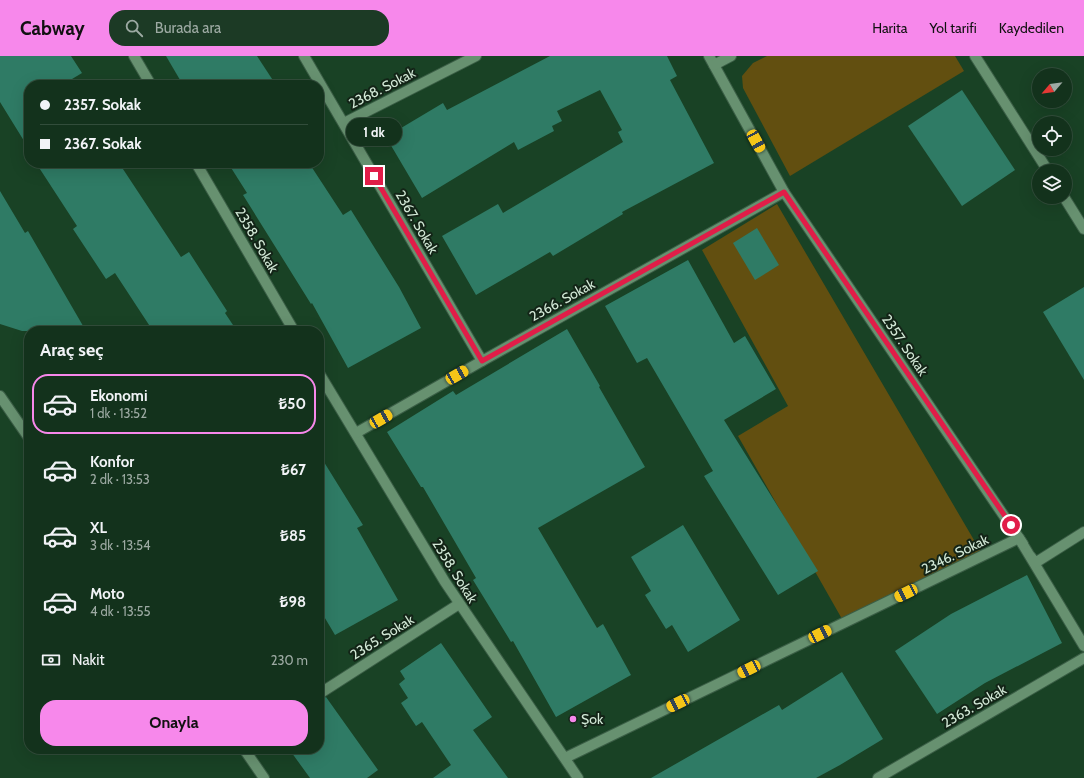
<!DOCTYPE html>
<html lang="tr">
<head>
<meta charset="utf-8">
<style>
	:root { --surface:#13321c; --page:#1c3a25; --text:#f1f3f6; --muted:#9daaa3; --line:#324d3b; --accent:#f788eb }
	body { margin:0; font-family:Cabin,sans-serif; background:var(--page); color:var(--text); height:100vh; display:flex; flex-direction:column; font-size:15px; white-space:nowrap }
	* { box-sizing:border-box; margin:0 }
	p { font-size:13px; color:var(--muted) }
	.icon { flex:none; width:22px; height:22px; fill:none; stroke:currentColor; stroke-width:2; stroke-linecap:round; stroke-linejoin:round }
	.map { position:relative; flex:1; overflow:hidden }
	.drawer { position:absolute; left:24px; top:270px; width:300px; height:428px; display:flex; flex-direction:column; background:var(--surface); border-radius:16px; box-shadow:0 4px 16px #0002,0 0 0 1px var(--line) }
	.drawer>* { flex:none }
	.banner { position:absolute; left:24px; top:24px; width:300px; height:88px; border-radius:16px; box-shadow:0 4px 16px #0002,0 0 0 1px var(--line); display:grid; align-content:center; height:88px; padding:0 16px; background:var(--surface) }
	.needle { width:26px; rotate:241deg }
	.buttons { position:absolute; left:1032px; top:12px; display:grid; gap:8px }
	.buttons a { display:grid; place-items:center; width:40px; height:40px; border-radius:50%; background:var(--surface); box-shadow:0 4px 16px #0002,0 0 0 1px var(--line); font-size:20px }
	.end { position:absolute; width:18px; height:18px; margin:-9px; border:5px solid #e11d48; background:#fff; box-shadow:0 0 0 2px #fff }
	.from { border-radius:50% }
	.bubble { position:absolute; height:28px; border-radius:14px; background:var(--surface); box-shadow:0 4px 16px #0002,0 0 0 1px var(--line); font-size:13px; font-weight:800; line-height:28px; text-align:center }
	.car { position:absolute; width:12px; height:24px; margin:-12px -6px; border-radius:5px; box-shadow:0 0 3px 1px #0007; background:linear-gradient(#f5c518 24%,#345 0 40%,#f5c518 0 76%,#345 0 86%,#f5c518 0) }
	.banner b { display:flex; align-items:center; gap:14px; height:38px; font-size:15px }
	.banner b+b { border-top:1px solid var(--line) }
	.banner i { width:10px; height:10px; background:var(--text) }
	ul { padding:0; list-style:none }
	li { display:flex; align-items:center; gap:12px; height:60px; margin:0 8px 6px; padding:0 8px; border:2px solid transparent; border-radius:16px }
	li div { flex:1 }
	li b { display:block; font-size:15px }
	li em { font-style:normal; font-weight:800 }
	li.on { border-color:var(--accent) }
	li>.icon { width:36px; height:36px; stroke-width:1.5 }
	h2 { padding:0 16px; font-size:18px; line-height:48px }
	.pay { display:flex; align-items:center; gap:10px; height:44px; padding:0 16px; font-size:15px }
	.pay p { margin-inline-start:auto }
	.action { display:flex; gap:8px; margin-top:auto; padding:8px 16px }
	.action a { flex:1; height:46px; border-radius:16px; background:var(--accent); color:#111; font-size:16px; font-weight:800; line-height:46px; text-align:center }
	header { display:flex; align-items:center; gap:24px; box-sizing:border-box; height:56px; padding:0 20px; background:var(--accent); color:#111 }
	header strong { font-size:19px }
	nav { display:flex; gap:22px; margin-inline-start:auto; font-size:14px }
	.search { width:280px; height:36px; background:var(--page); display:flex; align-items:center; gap:10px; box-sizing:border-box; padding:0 14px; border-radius:16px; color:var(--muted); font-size:15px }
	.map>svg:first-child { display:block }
	.green { fill:#624f10 }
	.building { fill:#2f7b65 }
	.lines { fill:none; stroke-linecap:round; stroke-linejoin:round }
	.minor-casing { stroke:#3b5e46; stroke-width:12 }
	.tertiary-casing { stroke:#3b5e46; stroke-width:12 }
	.minor { stroke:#679170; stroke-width:10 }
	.tertiary { stroke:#679170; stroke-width:10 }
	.route { stroke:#e11d48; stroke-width:5 }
	.poi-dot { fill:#f788eb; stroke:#132417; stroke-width:1.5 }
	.labels { text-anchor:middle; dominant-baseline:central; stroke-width:4; stroke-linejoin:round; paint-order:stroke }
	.street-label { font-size:14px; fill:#d3e9d7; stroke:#132417 }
	.poi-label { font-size:14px; fill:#d3e9d7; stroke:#132417; text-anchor:start }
</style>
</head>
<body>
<header>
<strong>Cabway</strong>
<div class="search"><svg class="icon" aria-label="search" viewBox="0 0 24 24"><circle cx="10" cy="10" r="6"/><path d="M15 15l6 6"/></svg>Burada ara</div>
<nav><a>Harita</a><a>Yol tarifi</a><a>Kaydedilen</a></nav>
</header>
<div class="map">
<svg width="1084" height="722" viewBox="0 0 1084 722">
	<rect width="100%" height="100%" fill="#194225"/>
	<!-- green -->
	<g class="green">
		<path d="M767,0H955L964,15L790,120L743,32L742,20L753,7Z"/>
		<path d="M777,148L981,496L846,570L738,380L788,350L702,194Z"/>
	</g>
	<!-- building -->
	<g class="building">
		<path d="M0,0H71L82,17L62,29H29V93L0,46Z"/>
		<path d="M166,0H257L276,29H183Z"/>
		<path d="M550,0H667L677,20L670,24L714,107L622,156L623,158L553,200L550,196L476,239L442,180L498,148L503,157L623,86L618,76L622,74L600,34L557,55L562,65L552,70L554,75L518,94L514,86L422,142L386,81L443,47L447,54Z"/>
		<path d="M962,34L1015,114L962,150L908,70Z"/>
		<path d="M36,107H119L181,201L189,196L227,255L225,257L237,275H153L115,217L106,223L73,173L77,170Z"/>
		<path d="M228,107H309L343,159L351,154L399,231L421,272L348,312L312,247L311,248L243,139L247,137Z"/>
		<path d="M0,135L25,177L28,175L86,275H22L0,268Z"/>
		<path d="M757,172L779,209L755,224L733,187Z"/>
		<path d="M688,204L734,287L745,280L776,333L724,364L818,515L778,539L704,420L713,415L647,302L637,307L605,250Z"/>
		<path d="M1084,231V324L1043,256Z"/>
		<path d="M567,273L600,330L599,331L645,411L538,472L597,572L603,568L631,619L556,661L513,585L511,586L473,524L476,522L423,431H421L387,376L453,335L456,339Z"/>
		<path d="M319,398L363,469L357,472L398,544L335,579L319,552Z"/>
		<path d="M683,469L740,564L688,596L672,569L666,573L645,539L651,535L631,501Z"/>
		<path d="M1027,519L1062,587L985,627L937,658L895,595L951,558Z"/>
		<path d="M441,587L492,661L473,674L508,722H433L451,709L422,666L416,670L401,647L408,642L399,628L405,623L400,615Z"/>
		<path d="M842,616L883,683L840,709L816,722H651L779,649L782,654Z"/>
		<path d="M326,641L378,714L367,722H310L289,693H319V644Z"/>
	</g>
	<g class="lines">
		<!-- minor casing -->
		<g class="minor-casing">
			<g id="minor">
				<path d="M134,0L151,29"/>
				<path d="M304,0L482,305"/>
				<path d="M709,0L784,136L1019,482L1084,590"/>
				<path d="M975,0L1048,115"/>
				<path d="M714,9L731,0"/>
				<path d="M344,67L476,0"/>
				<path d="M196,107L294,275"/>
				<path d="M1064,141L1084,173"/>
				<path d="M319,317L445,526L578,722"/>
				<path d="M356,377L482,305L784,136"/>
				<path d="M1031,501L1035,507L1084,476"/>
				<path d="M319,638L459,548"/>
				<path d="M565,702L1019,482L1023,488"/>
				<path d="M878,722L1084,602"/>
			</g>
		</g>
		<!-- tertiary casing -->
		<g class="tertiary-casing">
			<g id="tertiary">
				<path d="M0,340L29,382"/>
				<path d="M244,693L264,722"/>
			</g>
		</g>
		<!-- minor -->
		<use href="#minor" class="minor"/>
		<!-- tertiary -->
		<use href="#tertiary" class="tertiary"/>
	</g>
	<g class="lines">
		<!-- route -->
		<path class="route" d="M374,120L482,305L784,136L1011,469"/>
	</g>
	<!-- markers -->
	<circle class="poi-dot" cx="573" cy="663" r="4"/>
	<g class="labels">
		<!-- street labels -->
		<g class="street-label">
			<text transform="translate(382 32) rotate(-27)">2368. Sokak</text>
			<text transform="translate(417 166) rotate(60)">2367. Sokak</text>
			<text transform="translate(257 184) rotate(60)">2358. Sokak</text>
			<text transform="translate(562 244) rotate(-29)">2366. Sokak</text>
			<text transform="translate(905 289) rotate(56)">2357. Sokak</text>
			<text transform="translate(955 498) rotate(-26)">2346. Sokak</text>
			<text transform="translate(455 515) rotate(58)">2358. Sokak</text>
			<text transform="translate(382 581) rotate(-32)">2365. Sokak</text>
			<text transform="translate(974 650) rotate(-30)">2363. Sokak</text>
		</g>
		<!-- poi labels -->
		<g class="poi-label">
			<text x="581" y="663">Şok</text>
		</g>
	</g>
</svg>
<div class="buttons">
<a><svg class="needle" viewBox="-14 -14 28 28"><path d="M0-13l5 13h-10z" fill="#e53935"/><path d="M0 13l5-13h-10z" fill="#9daaa3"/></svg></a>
<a><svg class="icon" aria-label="locate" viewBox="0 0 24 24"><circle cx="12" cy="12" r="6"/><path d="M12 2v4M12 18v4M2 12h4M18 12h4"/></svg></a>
<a><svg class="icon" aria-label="layers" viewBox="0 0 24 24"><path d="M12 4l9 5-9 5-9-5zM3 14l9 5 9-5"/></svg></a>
</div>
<i class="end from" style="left:1011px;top:469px"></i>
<i class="end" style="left:374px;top:120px"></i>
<div class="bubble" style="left:346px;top:62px;width:56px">1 dk</div>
<i class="car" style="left:756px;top:85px;rotate:151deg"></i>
<i class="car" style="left:457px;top:319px;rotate:60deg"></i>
<i class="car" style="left:381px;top:363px;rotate:60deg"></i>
<i class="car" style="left:906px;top:537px;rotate:244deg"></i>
<i class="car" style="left:820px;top:578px;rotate:64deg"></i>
<i class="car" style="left:749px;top:613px;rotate:244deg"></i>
<i class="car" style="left:678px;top:647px;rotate:244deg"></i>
<div class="banner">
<b><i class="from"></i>2357. Sokak</b>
<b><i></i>2367. Sokak</b>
</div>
<section class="drawer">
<h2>Araç seç</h2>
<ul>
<li class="on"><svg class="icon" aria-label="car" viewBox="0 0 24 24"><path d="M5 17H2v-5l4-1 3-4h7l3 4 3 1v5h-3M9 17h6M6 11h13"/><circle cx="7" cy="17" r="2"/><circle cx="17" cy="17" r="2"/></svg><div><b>Ekonomi</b><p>1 dk · 13:52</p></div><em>₺50</em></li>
<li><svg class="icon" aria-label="car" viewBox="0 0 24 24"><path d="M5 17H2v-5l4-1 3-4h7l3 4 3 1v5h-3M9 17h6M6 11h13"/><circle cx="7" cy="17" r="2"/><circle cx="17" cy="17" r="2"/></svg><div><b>Konfor</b><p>2 dk · 13:53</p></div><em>₺67</em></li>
<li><svg class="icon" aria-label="car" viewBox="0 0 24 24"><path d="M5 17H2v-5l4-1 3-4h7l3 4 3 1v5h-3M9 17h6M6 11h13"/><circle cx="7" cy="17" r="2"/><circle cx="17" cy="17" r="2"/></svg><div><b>XL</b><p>3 dk · 13:54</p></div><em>₺85</em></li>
<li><svg class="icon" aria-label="car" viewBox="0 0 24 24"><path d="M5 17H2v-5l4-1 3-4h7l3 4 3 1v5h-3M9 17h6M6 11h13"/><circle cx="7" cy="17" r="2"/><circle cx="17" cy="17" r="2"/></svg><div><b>Moto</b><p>4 dk · 13:55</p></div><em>₺98</em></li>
</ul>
<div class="pay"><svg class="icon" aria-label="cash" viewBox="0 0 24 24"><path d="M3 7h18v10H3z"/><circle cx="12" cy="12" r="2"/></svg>Nakit<p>230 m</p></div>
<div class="action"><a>Onayla</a></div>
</section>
</div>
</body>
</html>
